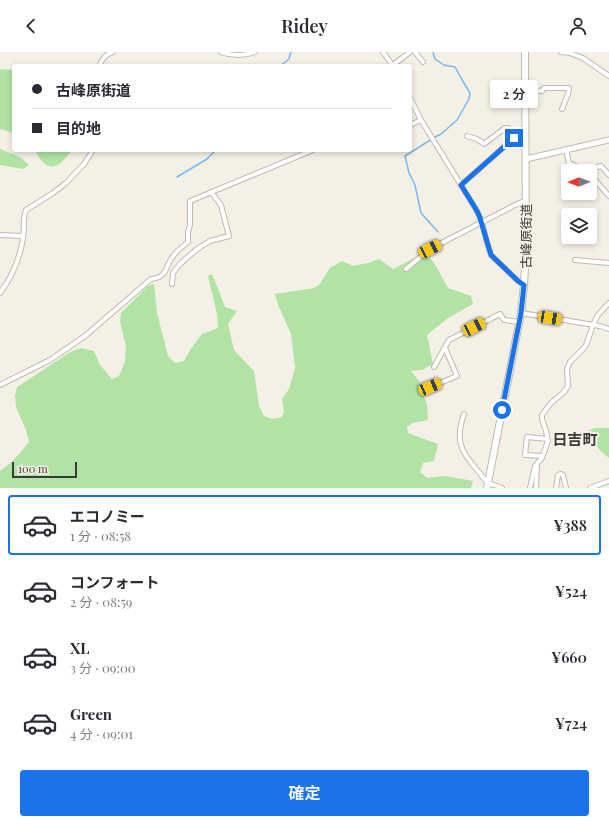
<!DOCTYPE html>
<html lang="ja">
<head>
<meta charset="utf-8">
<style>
	:root { --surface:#fff; --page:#f2f2f3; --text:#2b2b33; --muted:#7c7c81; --line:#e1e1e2; --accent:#1a73e8 }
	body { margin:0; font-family:"Playfair Display","Noto Sans JP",serif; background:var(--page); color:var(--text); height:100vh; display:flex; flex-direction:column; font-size:15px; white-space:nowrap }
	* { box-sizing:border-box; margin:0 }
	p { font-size:13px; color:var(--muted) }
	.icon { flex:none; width:22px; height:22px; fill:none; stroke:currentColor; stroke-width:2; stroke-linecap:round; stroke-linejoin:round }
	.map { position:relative; height:436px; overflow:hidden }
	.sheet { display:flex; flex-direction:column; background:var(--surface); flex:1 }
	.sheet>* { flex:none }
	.top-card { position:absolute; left:12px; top:12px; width:400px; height:88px; border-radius:4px; box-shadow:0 2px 6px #0003; display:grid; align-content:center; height:88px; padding:0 20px; background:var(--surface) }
	.needle { width:26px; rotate:269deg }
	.tools { position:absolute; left:561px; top:112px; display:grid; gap:8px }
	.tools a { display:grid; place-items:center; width:36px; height:36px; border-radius:4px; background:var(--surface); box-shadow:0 2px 6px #0003; font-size:20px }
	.scale { position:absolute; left:12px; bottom:10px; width:65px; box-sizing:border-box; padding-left:4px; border:2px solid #3b3a36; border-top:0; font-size:11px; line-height:14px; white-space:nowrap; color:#3b3a36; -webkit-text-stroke:3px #f4f0e5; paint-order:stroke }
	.end { position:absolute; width:18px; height:18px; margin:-9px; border:5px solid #1a73e8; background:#fff; box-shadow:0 0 0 2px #fff }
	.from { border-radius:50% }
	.bubble { position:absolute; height:28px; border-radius:4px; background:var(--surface); box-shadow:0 2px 6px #0003; font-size:13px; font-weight:600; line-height:28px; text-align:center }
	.car { position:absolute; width:12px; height:24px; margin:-12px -6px; border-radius:5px; box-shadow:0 0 3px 1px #0007; background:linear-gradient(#f5c518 24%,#345 0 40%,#f5c518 0 76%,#345 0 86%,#f5c518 0) }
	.top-card b { display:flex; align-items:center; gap:14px; height:38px; font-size:15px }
	.top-card b+b { border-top:1px solid var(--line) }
	.top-card i { width:10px; height:10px; background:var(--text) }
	ul { padding:7px 0 0; list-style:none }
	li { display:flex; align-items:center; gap:12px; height:60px; margin:0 8px 6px; padding:0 12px; border:2px solid transparent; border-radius:4px }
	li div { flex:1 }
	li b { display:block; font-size:15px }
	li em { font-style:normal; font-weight:600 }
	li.selected { border-color:var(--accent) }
	li>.icon { width:36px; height:36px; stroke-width:1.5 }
	.primary-button { display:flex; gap:8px; margin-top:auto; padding:8px 20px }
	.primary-button a { flex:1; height:46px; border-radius:4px; background:var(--accent); color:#fff; font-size:16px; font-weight:600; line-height:46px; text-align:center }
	header { display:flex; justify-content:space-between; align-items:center; height:52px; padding:0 20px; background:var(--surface); font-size:18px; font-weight:600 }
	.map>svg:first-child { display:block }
	.green { fill:#b1e3a4 }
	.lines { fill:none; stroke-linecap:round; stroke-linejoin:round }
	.stream { stroke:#77b9f0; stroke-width:1.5 }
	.minor-casing { stroke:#bebab0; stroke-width:6 }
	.tertiary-casing { stroke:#bebab0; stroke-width:7 }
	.primary-casing { stroke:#bebab0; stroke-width:8 }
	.minor { stroke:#fff; stroke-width:4 }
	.tertiary { stroke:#fff; stroke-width:5 }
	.primary { stroke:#fff; stroke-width:6 }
	.route { stroke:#1a73e8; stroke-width:5 }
	.labels { text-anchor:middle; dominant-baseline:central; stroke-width:4; stroke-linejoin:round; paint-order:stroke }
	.street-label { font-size:13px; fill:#3b3a36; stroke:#f4f0e5 }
	.quarter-label { font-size:15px; font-weight:bold; fill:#3b3a36; stroke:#f4f0e5 }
</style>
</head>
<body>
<header><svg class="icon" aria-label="back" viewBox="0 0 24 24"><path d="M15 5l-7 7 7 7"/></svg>Ridey<svg class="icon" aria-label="person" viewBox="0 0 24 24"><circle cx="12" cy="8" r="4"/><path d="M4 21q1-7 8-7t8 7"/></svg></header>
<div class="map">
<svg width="609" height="436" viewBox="0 0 609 436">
	<rect width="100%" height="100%" fill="#f4f0e5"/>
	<!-- green -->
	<g class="green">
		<path d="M0,17L14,18V81L0,77Z"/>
		<path d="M0,97L20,105L29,113L23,117L0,113Z"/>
		<path d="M35,98H72C65,107 54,123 42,109C39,106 37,102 35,98Z"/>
		<path d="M424,201L433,209L448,236L471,244L473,252L448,266L427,283L433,312L422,318L411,319L419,329L427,353L428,368L413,371L407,375L408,381L438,392L434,409L423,411L420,420L427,426L445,424L473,429L471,436H0V419C12,411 20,401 29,390L26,378L16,355L15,344L17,335L72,299L81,296L94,299L100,313L112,327L119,324L125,310L126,295L120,269L121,261L148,234L154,232L157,261L168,304L175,311L184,309L190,298L202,282L218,276L217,262L208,224L212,222L225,255L237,259L228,272L234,298L254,319L259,354L264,364L272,367L282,365L284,359L282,347L289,337L295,316L291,282L279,255L275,242L314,236L319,233L330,216L342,209L353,214L368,211L379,207L393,217Z"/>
		<path d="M595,376H609V406C601,400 590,389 589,378Z"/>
	</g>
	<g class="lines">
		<!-- stream -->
		<g class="stream">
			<path d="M433,0L435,7L444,13L455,15L461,26L470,41L469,47L457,68L441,82L435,85L405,104L409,121L415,133L421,161L438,180"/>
			<path d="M258,14H259"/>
			<path d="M280,14L289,7L291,0"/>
			<path d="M177,125L207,107L216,98"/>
		</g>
		<!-- minor casing -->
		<g class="minor-casing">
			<g id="minor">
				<path d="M221,0C232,4 244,4 255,0"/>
				<path d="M383,0L393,14"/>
				<path d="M415,0L423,10"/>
				<path d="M561,0L570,1L583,6L609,24"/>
				<path d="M393,13L410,0"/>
				<path d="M99,14C102,7 105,3 113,0"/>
				<path d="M525,38L542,39L544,36H569L568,42L562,57"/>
				<path d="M410,46L421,68L477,159L482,170L487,191L491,203L518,229L524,233"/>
				<path d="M410,73L421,68"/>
				<path d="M467,84L477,87L484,92L505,76H508L514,86"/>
				<path d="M566,98L569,111L587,119"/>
				<path d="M586,118L601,114L609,123"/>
				<path d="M590,122L609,144"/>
				<path d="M461,133L514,86L522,88L526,87"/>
				<path d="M0,183L23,184"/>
				<path d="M575,208L609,211"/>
				<path d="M406,217L430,197L519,151L526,149"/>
				<path d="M172,232L173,221L180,212L197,197L210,189L229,184L221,153L211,140"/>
				<path d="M0,241C12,225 20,206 23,186C25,177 22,167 26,158L53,141L66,131L84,112L93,98"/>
				<path d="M521,261L600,274L609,277"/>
				<path d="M434,315L449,288L500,262L504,268L519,270"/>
				<path d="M0,333L50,308L85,284L151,227C169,225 164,214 174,203C178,198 183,194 188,190V180L190,173V149L313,98"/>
				<path d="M430,335L457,324L445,296"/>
				<path d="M464,362C455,388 460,399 478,419C481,422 484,428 488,431C492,433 497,433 502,436"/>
				<path d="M542,404L525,403L527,385L547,387"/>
				<path d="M530,436L535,414L542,406L548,389L546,379L542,367V363L551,351L563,341L568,334L567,317L570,310L582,298L586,293L593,273L598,263L609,251"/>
				<path d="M536,436L537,413"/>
				<path d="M556,436L558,423L561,422L563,423L566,436"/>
				<path d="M590,436L609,429"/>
			</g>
		</g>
		<!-- tertiary casing -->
		<g class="tertiary-casing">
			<path id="tertiary" d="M526,107L609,88"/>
		</g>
		<!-- primary casing -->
		<g class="primary-casing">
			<path id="primary" d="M487,436L521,261L524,233L526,199L525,0"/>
		</g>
		<!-- minor -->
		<use href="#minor" class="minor"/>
		<!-- tertiary -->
		<use href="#tertiary" class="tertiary"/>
		<!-- primary -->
		<use href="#primary" class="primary"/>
	</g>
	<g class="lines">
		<!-- route -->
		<path class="route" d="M502,358L521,261L524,233L518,229L491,203L480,166L477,159L461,133L514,86"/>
	</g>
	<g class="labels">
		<!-- street labels -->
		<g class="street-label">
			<text transform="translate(525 184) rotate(-90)">古峰原街道</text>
		</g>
		<!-- quarter labels -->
		<g class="quarter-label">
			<text x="575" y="387">日吉町</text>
		</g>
	</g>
</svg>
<div class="tools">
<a><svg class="needle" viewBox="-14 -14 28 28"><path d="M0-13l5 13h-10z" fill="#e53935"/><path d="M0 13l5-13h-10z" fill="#7c7c81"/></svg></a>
<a><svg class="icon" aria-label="layers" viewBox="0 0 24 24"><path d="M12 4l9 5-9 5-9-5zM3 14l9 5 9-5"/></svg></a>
</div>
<div class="scale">100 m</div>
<i class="end from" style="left:502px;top:358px"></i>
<i class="end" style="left:514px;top:86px"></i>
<div class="bubble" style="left:490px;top:28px;width:48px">2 分</div>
<i class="car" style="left:430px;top:197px;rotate:63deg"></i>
<i class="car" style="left:550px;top:266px;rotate:99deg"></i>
<i class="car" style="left:474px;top:275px;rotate:63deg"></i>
<i class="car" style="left:430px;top:335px;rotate:67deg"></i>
<div class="top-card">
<b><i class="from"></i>古峰原街道</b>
<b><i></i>目的地</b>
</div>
</div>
<section class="sheet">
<ul>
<li class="selected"><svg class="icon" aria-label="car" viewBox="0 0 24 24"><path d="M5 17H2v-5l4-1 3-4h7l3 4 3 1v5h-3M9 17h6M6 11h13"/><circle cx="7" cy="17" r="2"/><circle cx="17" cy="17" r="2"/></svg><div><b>エコノミー</b><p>1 分 · 08:58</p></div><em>¥388</em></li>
<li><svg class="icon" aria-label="car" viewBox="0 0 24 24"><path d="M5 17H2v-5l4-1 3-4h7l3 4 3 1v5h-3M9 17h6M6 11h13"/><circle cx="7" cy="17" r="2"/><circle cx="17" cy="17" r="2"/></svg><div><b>コンフォート</b><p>2 分 · 08:59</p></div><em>¥524</em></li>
<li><svg class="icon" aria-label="car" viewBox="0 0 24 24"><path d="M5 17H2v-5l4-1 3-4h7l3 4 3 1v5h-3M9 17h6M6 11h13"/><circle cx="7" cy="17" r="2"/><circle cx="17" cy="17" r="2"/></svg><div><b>XL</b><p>3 分 · 09:00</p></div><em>¥660</em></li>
<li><svg class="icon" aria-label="car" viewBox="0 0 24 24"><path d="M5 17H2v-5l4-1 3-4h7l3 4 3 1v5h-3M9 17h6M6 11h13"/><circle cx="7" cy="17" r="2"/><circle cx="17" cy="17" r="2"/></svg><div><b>Green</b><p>4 分 · 09:01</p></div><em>¥724</em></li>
</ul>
<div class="primary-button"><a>確定</a></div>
</section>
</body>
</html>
